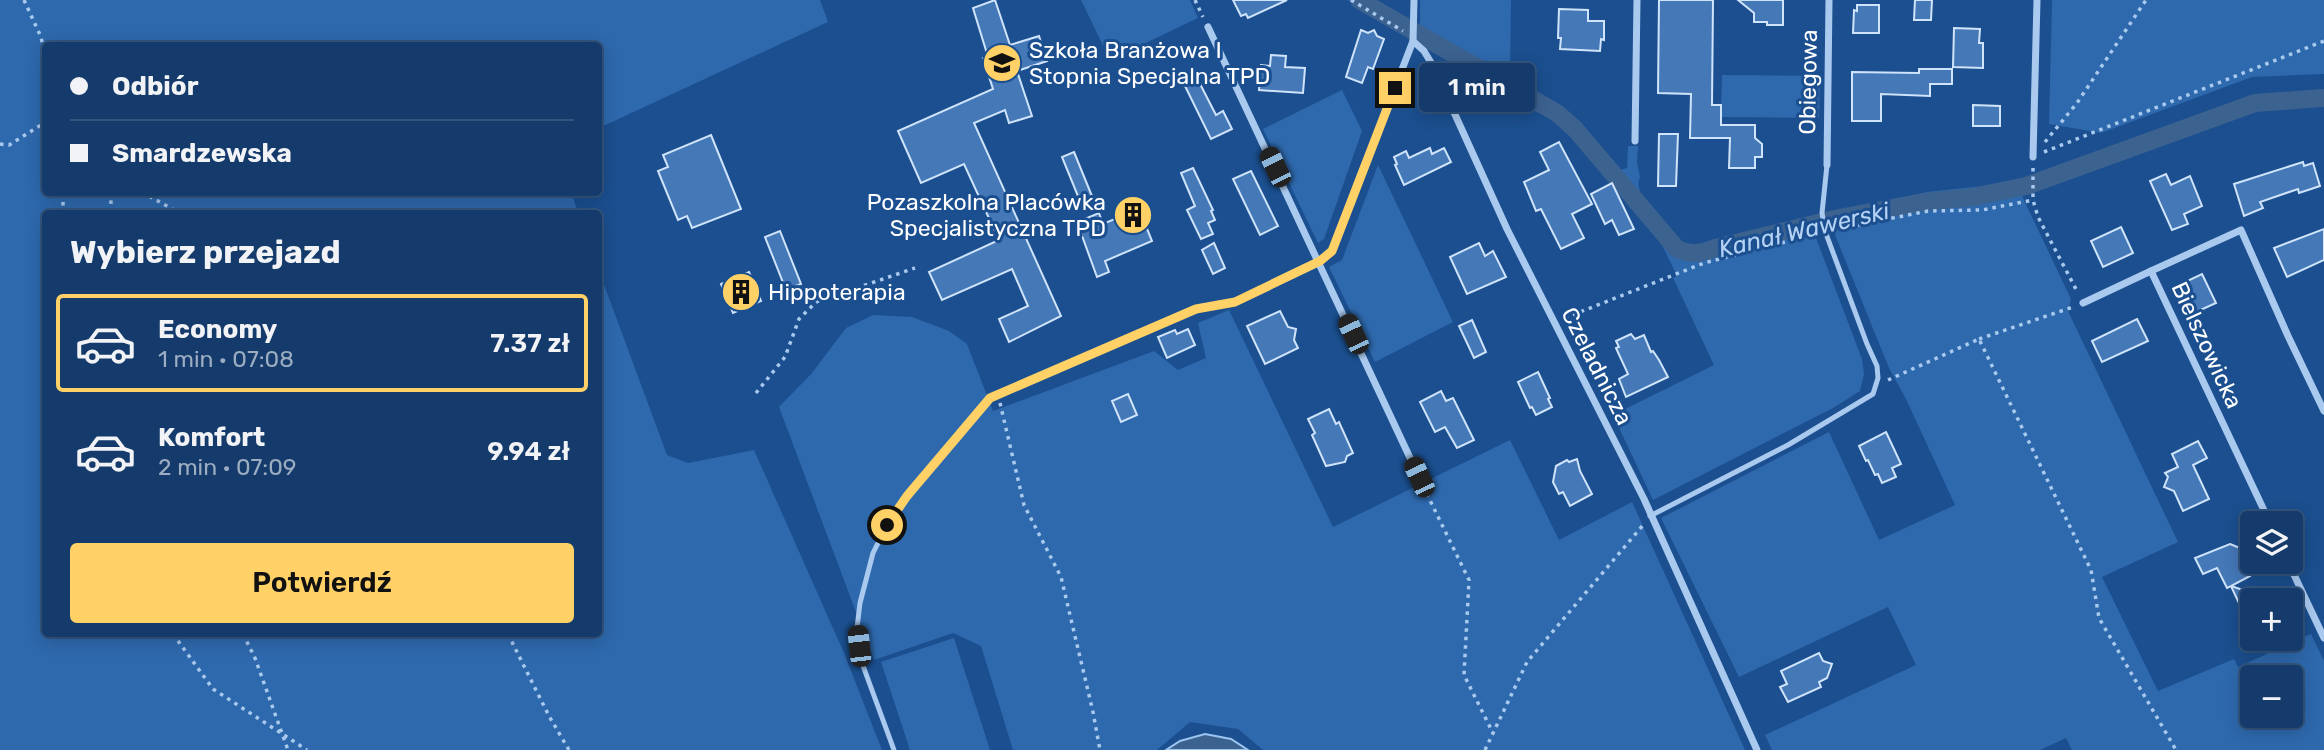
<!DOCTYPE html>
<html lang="pl">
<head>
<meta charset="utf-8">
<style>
	:root { --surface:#143b6b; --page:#214673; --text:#f1f3f6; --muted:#9dadc1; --line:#33557e; --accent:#ffd166 }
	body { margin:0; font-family:Rubik,sans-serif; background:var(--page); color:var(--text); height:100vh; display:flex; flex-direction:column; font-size:26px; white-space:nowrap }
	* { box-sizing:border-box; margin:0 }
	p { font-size:23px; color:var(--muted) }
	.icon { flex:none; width:38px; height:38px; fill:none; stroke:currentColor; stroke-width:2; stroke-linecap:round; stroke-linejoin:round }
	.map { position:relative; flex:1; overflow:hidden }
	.panel { position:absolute; left:42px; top:210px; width:560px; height:427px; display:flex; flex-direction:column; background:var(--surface); border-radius:7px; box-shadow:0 4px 18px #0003,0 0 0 2px var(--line) }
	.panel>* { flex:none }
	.banner { position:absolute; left:42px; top:42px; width:560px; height:154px; border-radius:7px; box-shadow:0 4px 18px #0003,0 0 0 2px var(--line); display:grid; align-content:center; height:154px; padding:0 28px; background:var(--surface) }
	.fabs { position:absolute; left:2240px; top:511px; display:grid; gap:14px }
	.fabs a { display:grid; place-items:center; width:63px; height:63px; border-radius:7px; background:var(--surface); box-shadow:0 4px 18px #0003,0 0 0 2px var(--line); font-size:35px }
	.end { position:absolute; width:32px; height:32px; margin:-16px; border:9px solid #ffd166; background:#111; box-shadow:0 0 0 4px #111 }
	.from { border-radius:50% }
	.bubble { position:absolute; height:49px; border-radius:7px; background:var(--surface); box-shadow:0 4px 18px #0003,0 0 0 2px var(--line); font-size:23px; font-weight:600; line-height:49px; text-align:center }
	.car { position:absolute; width:21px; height:42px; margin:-21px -10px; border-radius:9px; box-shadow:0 0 5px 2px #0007; background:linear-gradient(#222 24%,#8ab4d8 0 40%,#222 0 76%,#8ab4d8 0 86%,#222 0) }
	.banner b { display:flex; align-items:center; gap:24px; height:66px; font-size:26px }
	.banner b+b { border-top:2px solid var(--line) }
	.banner i { width:18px; height:18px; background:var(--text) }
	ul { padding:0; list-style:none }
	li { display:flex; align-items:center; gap:21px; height:98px; margin:0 14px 10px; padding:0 14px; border:4px solid transparent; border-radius:7px }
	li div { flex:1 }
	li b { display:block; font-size:26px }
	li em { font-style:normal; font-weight:600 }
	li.selected { border-color:var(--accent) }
	li>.icon { width:63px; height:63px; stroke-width:1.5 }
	h2 { padding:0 28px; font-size:32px; line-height:84px }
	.action { display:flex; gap:14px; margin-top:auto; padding:14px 28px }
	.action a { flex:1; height:80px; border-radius:7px; background:var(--accent); color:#111; font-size:28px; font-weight:600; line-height:80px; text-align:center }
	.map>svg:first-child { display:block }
	.green { fill:#2e69ad; fill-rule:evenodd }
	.water { fill:#3c6290; stroke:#9cc4f0; stroke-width:2 }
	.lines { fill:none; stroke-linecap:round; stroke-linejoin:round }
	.canal { stroke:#3c6290; stroke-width:18 }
	.building { fill:#4478b7; stroke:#cfe3fa; stroke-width:2 }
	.path { stroke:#a9c9ee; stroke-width:3.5; stroke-dasharray:3.5 5; stroke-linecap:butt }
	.service { stroke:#a9c9ee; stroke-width:5 }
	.minor { stroke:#a9c9ee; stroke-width:7 }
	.route { stroke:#ffd166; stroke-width:9 }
	.labels { text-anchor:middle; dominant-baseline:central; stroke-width:6; stroke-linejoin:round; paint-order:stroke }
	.poi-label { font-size:23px; fill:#fff; stroke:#1b4f8f; text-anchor:start }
	.street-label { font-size:23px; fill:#fff; stroke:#1b4f8f }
	.water-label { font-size:24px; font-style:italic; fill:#b5d3f5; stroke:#1b4f8f }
</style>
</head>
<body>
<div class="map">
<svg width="2324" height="750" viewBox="0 0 2324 750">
	<rect width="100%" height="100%" fill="#1b4f8f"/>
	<!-- green -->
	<g class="green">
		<path d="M0,0H820L828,22L599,128L598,46H46V192H571L578,213L46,214V634H598L599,271L667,455L688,463L754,450L844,653L882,750H0Z"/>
		<path d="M1081,0H1190L1198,18L1110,60Z"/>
		<path d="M1347,0H1374L1405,18L1401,31Z"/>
		<path d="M1420,0H1511L1510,76L1581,125L1620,170L1627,168L1628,146H1638L1637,162L1640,177C1630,198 1672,231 1686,246L1695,249L1711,246L1816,216L1819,228L1813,230L1862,359L1864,374L1860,391L1833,408L1653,500L1613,415L1714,365L1673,278L1677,276L1655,230L1563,126L1554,118L1438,51L1431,33L1420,27Z"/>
		<path d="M2052,0H2324V74L2252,77L2101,133L2049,124Z"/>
		<path d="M1722,75L1820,76L1819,118L1721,117Z"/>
		<path d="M1342,90L1362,131L1324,239L1318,243L1263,129Z"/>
		<path d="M1378,165L1453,322L1375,362L1329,267L1342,260Z"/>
		<path d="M2023,179V198L2071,299L2068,311L2178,542L2102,577L2158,691L2234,659L2238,667L2311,634L2324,661V750H2072L2066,738L2040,750H1772L1765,735L1916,665L1888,607L1739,677L1661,518L1829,432L1879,540L1955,505L1905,397L1889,368L1831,225L1828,214L1927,192L2002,184ZM2252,677H2291V716H2252Z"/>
		<path d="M1229,310L1333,527L1510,440L1559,540L1632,502L1745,750H1263L1238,729L1190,722L1157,750H1013L981,646L953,633L874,660L779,407L812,373L846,328L873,315L912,317L949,331L967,344L993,411L1154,351L1178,370L1206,358L1198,323Z"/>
		<path d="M954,638L990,750H910L881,662Z"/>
	</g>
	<!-- water -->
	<path class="water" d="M1205,734L1231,739L1248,750H1166L1180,741Z"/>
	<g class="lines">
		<!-- canal -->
		<path class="canal" d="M1359,0L1557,113L1575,129L1677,249C1691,255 1701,254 1715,248L1839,218L1924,202L1973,197L2026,186L2255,103L2324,98"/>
	</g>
	<!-- building -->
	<g class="building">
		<path d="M995,0L1010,45L1039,36L1047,61L1017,71L1032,116L1009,123L1005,110L974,123L1061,316L1009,342L999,319L1028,306L1012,269L942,300L929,272L999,240L964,164L921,183L898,131L993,89L983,58L988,57L973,8Z"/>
		<path d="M1233,0H1287L1248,18L1246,14L1241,16Z"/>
		<path d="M1659,0H1713L1712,105H1721V125H1755V138L1762,144V157H1755V168H1729L1730,138H1690L1691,94L1658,93Z"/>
		<path d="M1738,0H1783V25H1767V22H1754V13Z"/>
		<path d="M1915,0H1932L1931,20H1914Z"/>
		<path d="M1857,5H1879V33H1853L1854,10L1857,11Z"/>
		<path d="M1559,9L1588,10V21H1604V40L1601,39L1600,51L1560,49L1561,38H1558Z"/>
		<path d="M1954,28L1980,29L1979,43H1983V68L1953,67Z"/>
		<path d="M1361,30L1368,33L1374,30L1377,36L1384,39L1373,69L1368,67L1362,83L1346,77Z"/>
		<path d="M1271,55L1286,56L1285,67L1305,68L1303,93L1259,90L1261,65L1270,66Z"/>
		<path d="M1919,69H1952V84H1930V96L1881,94V121H1852V72L1919,73Z"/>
		<path d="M1197,78L1216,115L1223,111L1232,129L1211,139L1184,84Z"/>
		<path d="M1973,105L2000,106V126H1973Z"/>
		<path d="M1659,134H1678L1676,186H1658Z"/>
		<path d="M711,135L741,209L692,228L687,216L678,220L658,171L668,167L663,155Z"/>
		<path d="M1559,142L1592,204L1572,214L1584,238L1561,249L1541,209L1536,211L1524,182L1549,170L1540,152Z"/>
		<path d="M1430,148L1432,154L1444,148L1451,162L1404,185L1395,165L1397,164L1394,157L1406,151L1409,158Z"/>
		<path d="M1074,152L1096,206L1084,211L1062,157Z"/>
		<path d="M2303,162L2304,166L2313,163L2320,186L2299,193L2298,189L2260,202L2263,208L2244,216L2234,184Z"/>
		<path d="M1193,168L1213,210L1211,211L1215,220L1208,223L1213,234L1201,239L1187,210L1195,206L1181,173Z"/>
		<path d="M1251,171L1278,226L1260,235L1233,179Z"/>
		<path d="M2166,174L2171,185L2190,176L2202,206L2184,214L2188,224L2172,230L2150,181Z"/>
		<path d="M1612,183L1634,229L1619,235L1612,220L1605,224L1591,194Z"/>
		<path d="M1139,209L1152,241L1105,261L1109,272L1097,277L1077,222L1099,213L1103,224Z"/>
		<path d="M2121,227L2133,253L2103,267L2091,241Z"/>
		<path d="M2324,229V260L2287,277L2274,248Z"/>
		<path d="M780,231L801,284L786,290L765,237Z"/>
		<path d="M1214,243L1225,268L1213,274L1202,250Z"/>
		<path d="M1479,243L1485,256L1493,251L1506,277L1467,294L1450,257Z"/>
		<path d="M749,272L761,301L733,313L721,284Z"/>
		<path d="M2202,274L2216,303L2194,313L2181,284Z"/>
		<path d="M1280,311L1288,327L1296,329L1294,340L1298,348L1265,364L1247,326Z"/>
		<path d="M2137,319L2148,341L2102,362L2092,341Z"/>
		<path d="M1472,320L1486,352L1474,358L1459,326Z"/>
		<path d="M1188,329L1195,345L1167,358L1158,337L1175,330L1177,334Z"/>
		<path d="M1631,334L1635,339L1644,335L1651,352L1653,351L1659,360L1668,377L1626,397L1619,379L1628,374L1616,348L1619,347L1616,341Z"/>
		<path d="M1538,372L1550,398L1548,399L1552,407L1536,415L1532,407L1530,408L1518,382Z"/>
		<path d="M1441,391L1446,401L1453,398L1474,440L1457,448L1445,427L1435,432L1420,402Z"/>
		<path d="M1128,394L1137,415L1121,422L1112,401Z"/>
		<path d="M1329,409L1336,424L1339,422L1353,453L1347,456L1345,462L1326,466L1312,435L1315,433L1308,419Z"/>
		<path d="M1886,432L1901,464L1892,468L1896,477L1882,483L1878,474L1875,475L1868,460L1866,461L1859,446Z"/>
		<path d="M2198,441L2207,458L2193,465L2209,499L2183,511L2174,491L2164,487L2168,477L2165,473L2178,467L2172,454Z"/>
		<path d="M1577,459L1580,471L1592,494L1570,506L1563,492L1559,494L1553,482L1556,466L1567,460L1569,462Z"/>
		<path d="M2230,544L2240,548L2248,565L2247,570L2250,576L2231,586L2252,593V631L2231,586L2227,588L2217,568L2203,574L2195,558Z"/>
		<path d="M1819,653L1823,661L1832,664L1827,678L1819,682L1821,687L1788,702L1780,687L1787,684L1781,671Z"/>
	</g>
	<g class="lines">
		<!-- path -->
		<g class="path">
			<path d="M24,0L41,37L46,61"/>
			<path d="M1195,0L1203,17"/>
			<path d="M1351,0L1403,31"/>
			<path d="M2045,142L2077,103L2146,0"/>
			<path d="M0,144L9,145L46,122"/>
			<path d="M2044,152L2324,41"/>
			<path d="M2033,168V200L2038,217L2078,293"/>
			<path d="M110,192L112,214"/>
			<path d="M142,192L181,214"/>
			<path d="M63,214V192"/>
			<path d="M1833,230L1928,211L1982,210L2033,200"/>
			<path d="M1565,318L1704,263L1816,234"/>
			<path d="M1979,339L2073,307"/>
			<path d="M1888,380L1979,339L2091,570L2099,618L2176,750"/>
			<path d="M756,393L785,357L799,319L816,302L915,268"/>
			<path d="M1000,403L1024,505L1061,577L1093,712L1100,750"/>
			<path d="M1423,486L1469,580L1464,675L1493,733"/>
			<path d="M173,634L213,689L307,750"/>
			<path d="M243,634L255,658L288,750"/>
			<path d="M508,634L549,716L569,750"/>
			<path d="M1485,750L1527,662L1644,524"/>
		</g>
		<!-- service -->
		<g class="service">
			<path d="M1650,516L1788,445L1873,394L1878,378L1877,366L1867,344L1825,231L1822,213L1827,165"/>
			<path d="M894,750L862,663L857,628L860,603L873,553L887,525L907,496L990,398L1197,309L1235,302"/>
		</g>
		<!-- minor -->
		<g class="minor">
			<path d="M1414,0L1413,41L1424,51L1433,66L1507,229L1644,499L1757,750"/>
			<path d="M1208,27L1419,477"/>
			<path d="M1635,141L1637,0"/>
			<path d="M2033,157L2037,0"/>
			<path d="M1827,165L1829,0"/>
			<path d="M2151,271L2241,230L2288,336L2324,411"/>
			<path d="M1235,302L1320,262L1332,251L1413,41"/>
			<path d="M2083,303L2151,271L2270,523"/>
			<path d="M2288,562L2324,638"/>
		</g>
	</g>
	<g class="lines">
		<!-- route -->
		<path class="route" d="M887,525L907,496L990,398L1196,309L1235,302L1320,261L1332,251L1395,88"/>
	</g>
	<!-- icons -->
	<defs>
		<g id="school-disc" transform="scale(2.0125)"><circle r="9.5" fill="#ffd166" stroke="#1b4f8f"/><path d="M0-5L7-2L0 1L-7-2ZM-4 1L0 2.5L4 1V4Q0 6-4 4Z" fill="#111"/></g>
		<g id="building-disc" transform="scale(2.0125)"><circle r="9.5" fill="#ffd166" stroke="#1b4f8f"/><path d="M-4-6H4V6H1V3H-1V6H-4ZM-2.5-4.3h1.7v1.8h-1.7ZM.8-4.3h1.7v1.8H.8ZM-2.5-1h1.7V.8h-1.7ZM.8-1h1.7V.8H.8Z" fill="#111"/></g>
	</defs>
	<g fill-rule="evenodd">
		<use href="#school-disc" x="1002" y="63"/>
		<use href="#building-disc" x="1133" y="215"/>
		<use href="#building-disc" x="741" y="292"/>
	</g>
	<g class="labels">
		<!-- poi labels -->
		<g class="poi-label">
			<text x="1029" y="50">Szkoła Branżowa I<tspan x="1029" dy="26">Stopnia Specjalna TPD</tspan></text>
			<text x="1106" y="202" text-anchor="end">Pozaszkolna Placówka<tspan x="1106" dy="26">Specjalistyczna TPD</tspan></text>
			<text x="768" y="292">Hippoterapia</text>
		</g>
		<!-- street labels -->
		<g class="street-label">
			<text transform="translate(1808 82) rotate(-89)">Obiegowa</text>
			<text transform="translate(2207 345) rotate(65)">Bielszowicka</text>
			<text transform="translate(1597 366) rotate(63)">Czeladnicza</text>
		</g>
		<!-- water labels -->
		<g class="water-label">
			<text transform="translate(1804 230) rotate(-13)">Kanał Wawerski</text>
		</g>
	</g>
</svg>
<div class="fabs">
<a><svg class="icon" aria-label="layers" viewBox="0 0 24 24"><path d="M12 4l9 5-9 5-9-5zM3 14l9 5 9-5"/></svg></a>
<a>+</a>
<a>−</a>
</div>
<i class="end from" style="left:887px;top:525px"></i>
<i class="end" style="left:1395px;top:88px"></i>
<div class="bubble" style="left:1419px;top:63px;width:116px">1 min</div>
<i class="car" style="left:1275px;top:167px;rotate:334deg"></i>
<i class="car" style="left:1353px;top:334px;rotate:335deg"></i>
<i class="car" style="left:1419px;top:477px;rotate:335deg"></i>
<i class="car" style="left:859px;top:646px;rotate:354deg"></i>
<div class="banner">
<b><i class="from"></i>Odbiór</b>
<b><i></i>Smardzewska</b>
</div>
<section class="panel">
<h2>Wybierz przejazd</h2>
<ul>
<li class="selected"><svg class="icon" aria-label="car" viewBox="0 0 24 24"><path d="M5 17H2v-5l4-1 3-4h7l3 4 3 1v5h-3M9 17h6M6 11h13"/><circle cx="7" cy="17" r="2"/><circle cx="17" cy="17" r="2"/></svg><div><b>Economy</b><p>1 min · 07:08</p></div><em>7.37 zł</em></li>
<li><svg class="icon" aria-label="car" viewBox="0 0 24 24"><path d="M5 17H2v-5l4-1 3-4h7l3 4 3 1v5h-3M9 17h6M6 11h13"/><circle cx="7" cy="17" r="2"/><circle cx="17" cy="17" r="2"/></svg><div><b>Komfort</b><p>2 min · 07:09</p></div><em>9.94 zł</em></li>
</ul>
<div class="action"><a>Potwierdź</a></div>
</section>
</div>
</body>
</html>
